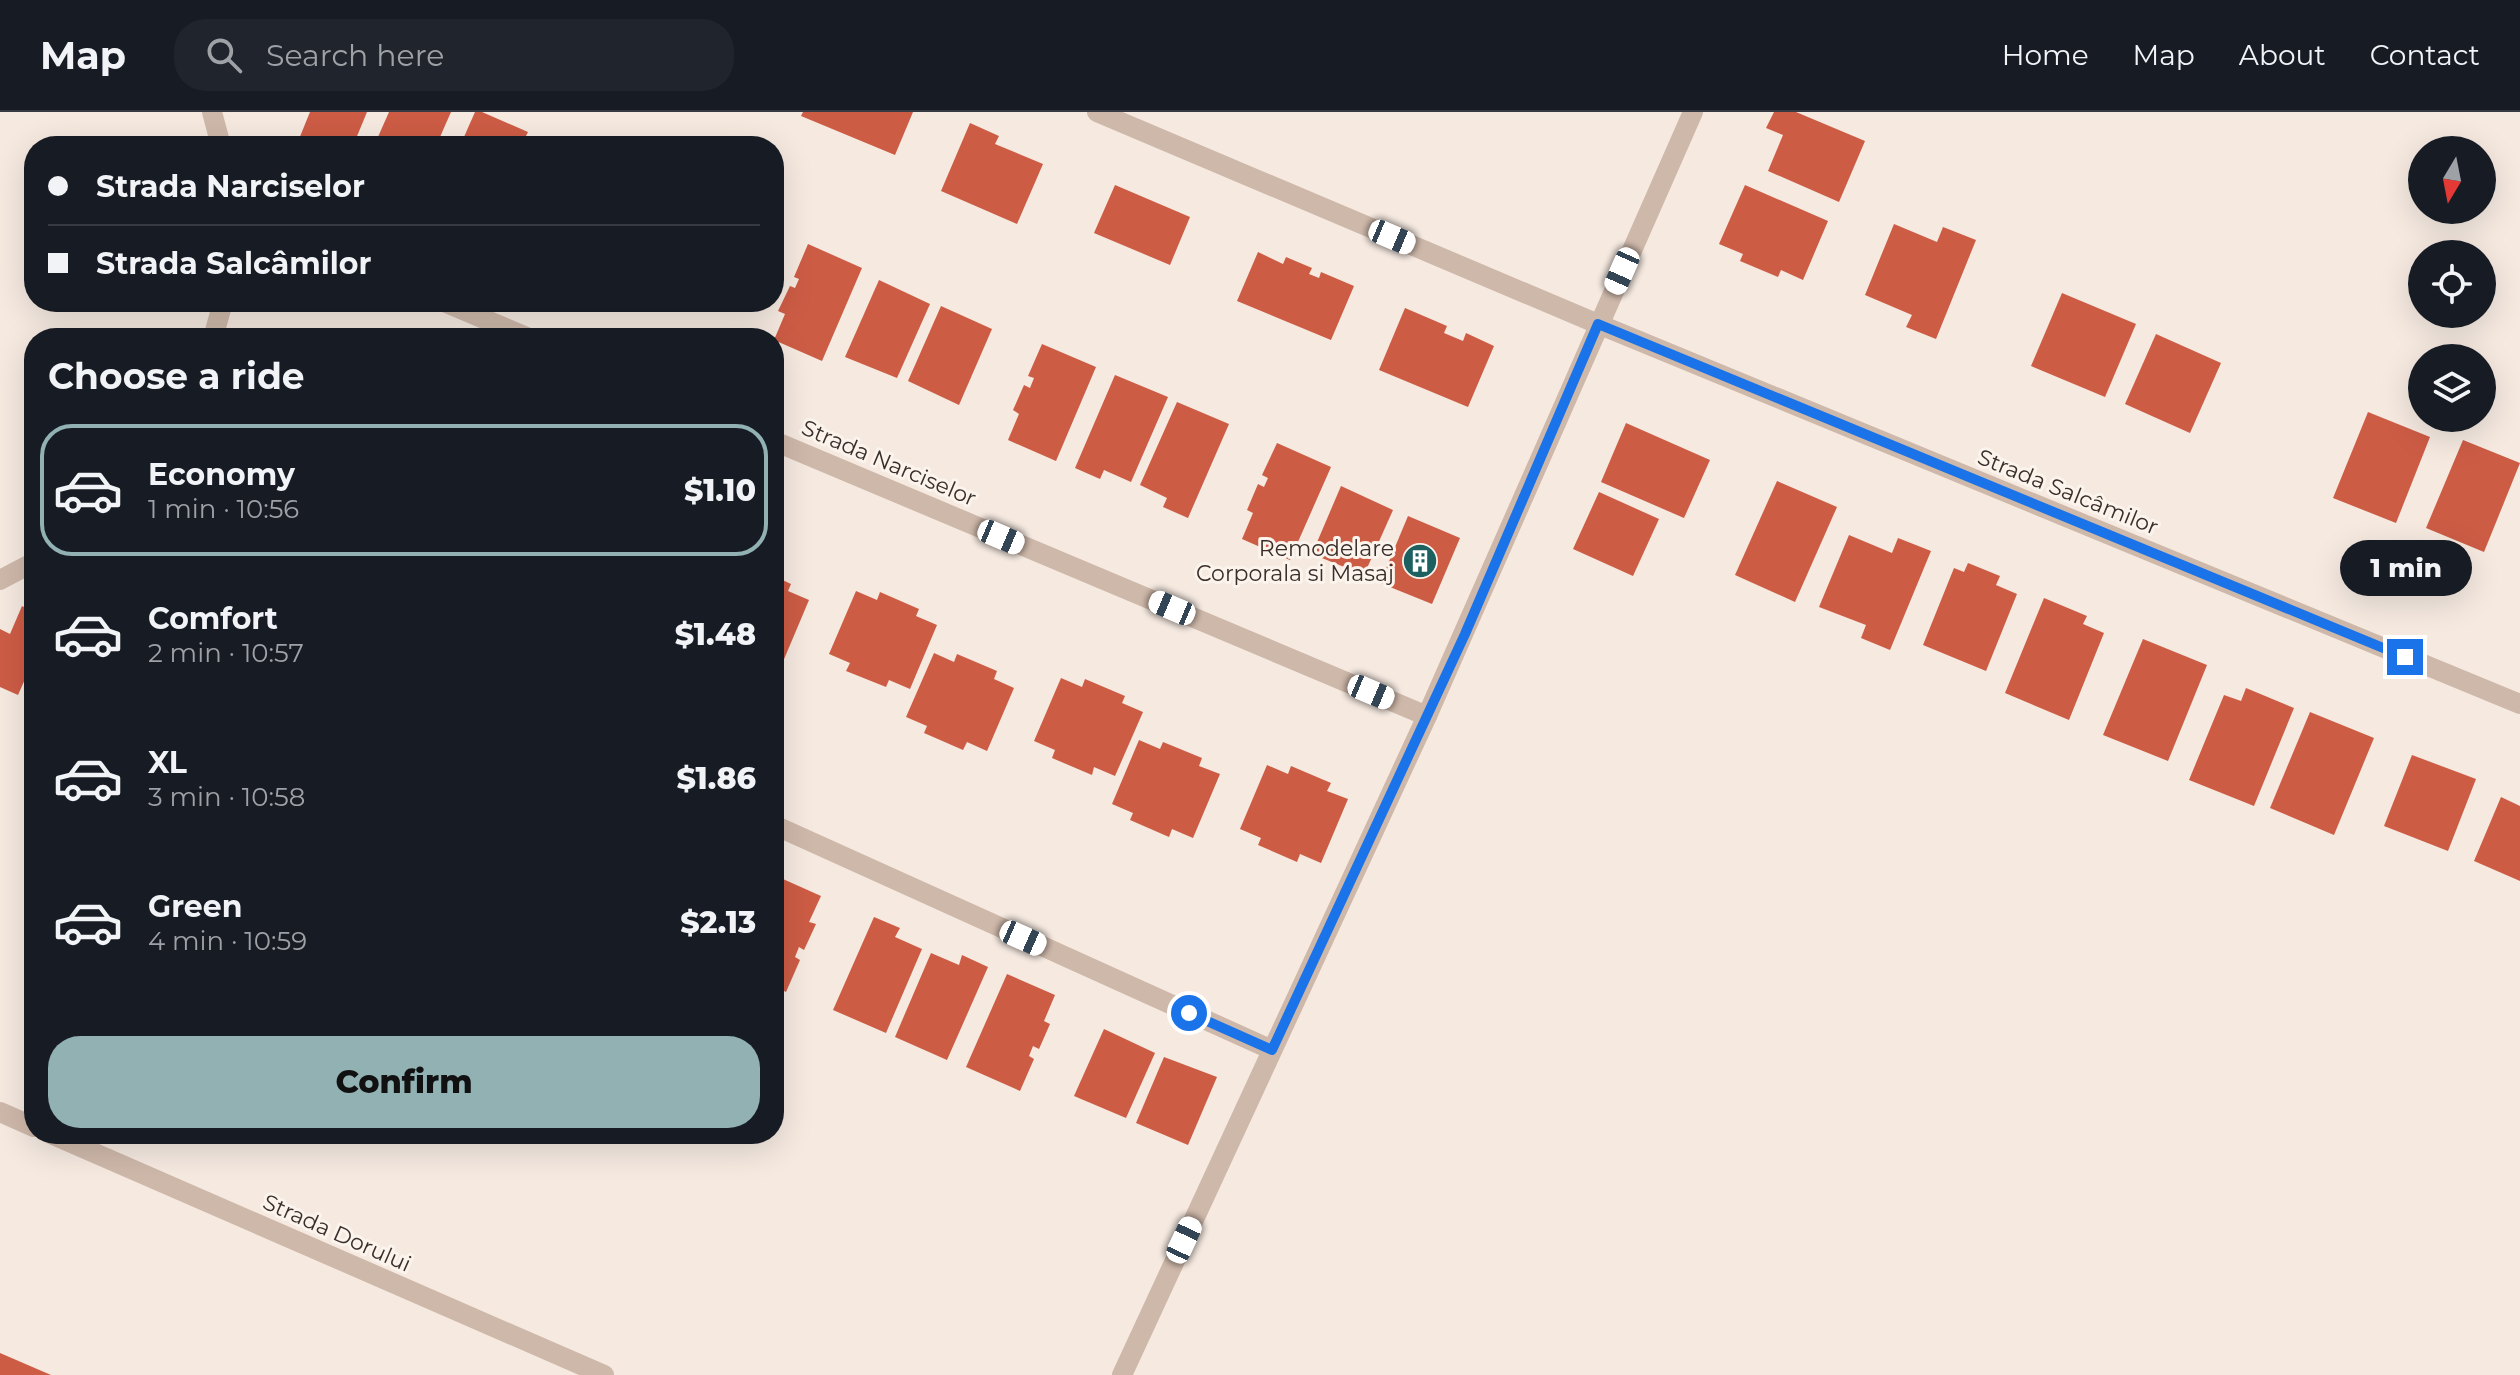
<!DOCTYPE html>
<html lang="en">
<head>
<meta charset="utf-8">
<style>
	:root { --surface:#171b24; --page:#20242c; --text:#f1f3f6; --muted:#9ea1a6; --line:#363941; --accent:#91b1b2 }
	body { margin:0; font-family:Montserrat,sans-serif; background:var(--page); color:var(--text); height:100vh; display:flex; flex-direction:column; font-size:30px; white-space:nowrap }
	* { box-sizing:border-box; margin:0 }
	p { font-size:26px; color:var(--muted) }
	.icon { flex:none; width:44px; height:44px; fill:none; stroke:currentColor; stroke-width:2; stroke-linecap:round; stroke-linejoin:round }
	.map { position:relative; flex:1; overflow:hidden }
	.details { position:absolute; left:24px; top:216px; width:760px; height:816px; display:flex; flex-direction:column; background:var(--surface); border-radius:32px; box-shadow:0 8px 32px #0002 }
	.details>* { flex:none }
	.banner { position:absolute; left:24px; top:24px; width:760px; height:176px; border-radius:32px; box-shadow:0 8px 32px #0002; display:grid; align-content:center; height:176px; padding:0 24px; background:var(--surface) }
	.needle { width:52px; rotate:190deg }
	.fabs { position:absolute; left:2408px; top:24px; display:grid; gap:16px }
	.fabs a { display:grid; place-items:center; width:88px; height:88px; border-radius:50%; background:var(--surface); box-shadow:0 8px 32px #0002; font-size:40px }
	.end { position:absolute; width:36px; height:36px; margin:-18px; border:10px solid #1a73e8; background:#fff; box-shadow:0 0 0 4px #fff }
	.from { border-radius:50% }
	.bubble { position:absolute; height:56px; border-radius:28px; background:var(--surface); box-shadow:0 8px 32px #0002; font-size:26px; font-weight:800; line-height:56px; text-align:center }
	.car { position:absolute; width:24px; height:48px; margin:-24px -12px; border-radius:10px; box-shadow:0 0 6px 2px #0007; background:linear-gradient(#fff 24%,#345 0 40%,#fff 0 76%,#345 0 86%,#fff 0) }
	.banner b { display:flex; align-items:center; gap:28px; height:76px; font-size:30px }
	.banner b+b { border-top:2px solid var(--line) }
	.banner i { width:20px; height:20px; background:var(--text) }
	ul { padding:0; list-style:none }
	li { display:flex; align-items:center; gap:24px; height:132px; margin:0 16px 12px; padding:0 8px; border:4px solid transparent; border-radius:32px }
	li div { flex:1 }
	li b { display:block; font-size:30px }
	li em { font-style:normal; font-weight:800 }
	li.on { border-color:var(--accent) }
	li>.icon { width:72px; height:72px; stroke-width:1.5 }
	h2 { padding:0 24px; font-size:36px; line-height:96px }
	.button { display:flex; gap:16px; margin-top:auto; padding:16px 24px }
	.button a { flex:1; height:92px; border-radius:32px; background:var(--accent); color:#111; font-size:32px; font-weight:800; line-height:92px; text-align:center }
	header { display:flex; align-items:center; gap:48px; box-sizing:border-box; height:112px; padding:0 40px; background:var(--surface); border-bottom:2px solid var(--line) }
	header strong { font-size:38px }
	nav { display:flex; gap:44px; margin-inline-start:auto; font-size:28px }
	.search { width:560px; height:72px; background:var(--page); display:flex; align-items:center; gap:20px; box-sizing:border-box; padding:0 28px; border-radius:32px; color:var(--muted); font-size:30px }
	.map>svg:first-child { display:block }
	.building { fill:#cd5c45 }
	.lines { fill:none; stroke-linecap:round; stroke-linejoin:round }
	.minor { stroke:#ceb8aa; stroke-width:20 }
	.route { stroke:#1a73e8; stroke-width:10 }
	.labels { text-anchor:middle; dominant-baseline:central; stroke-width:6; stroke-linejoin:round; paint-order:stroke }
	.street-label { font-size:22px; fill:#3b2e2a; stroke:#fbf4ed }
	.poi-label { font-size:22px; fill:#3b2e2a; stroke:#fbf4ed; text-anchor:end }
</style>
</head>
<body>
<header>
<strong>Map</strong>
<div class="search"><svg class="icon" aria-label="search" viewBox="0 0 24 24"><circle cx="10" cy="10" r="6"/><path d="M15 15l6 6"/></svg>Search here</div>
<nav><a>Home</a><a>Map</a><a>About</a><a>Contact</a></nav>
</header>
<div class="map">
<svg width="2520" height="1263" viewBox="0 0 2520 1263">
	<rect width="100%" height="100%" fill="#f5e9e0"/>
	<!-- building -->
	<g class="building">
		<path d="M310,0H367L353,34H316L299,27Z"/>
		<path d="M389,0H451L436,34H374Z"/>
		<path d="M475,0H482L528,20L521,34H460Z"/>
		<path d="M803,0H913L895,43L801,4Z"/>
		<path d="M1774,0H1796L1865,29L1839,90L1768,59L1783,23L1766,16Z"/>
		<path d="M970,11L999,24L995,32L1043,52L1017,112L941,79Z"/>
		<path d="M1115,73L1190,105L1170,153L1094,121Z"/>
		<path d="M1745,73L1828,109L1803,168L1781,158L1778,165L1740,149L1743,142L1719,132Z"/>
		<path d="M1894,112L1937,130L1943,115L1976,128L1936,227L1906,215L1912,203L1865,183Z"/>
		<path d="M808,132L862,156L822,249L774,228L785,202L778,199L790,174L795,176L799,167L794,165Z"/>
		<path d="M1258,140L1283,152L1286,145L1312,156L1309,162L1319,166L1321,160L1354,174L1331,228L1237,189Z"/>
		<path d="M879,168L930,192L897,266L845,245Z"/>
		<path d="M2062,181L2136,212L2105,285L2031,254Z"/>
		<path d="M941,194L992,217L959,293L908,269Z"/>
		<path d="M1405,196L1447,214L1444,221L1463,229L1466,221L1494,234L1468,295L1379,258Z"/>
		<path d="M2156,222L2221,251L2190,321L2125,292Z"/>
		<path d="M1042,232L1096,255L1056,349L1008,328L1019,302L1013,298L1024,273L1030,276L1034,266L1028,264Z"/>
		<path d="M1115,263L1168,285L1131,370L1104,358L1100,367L1075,356Z"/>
		<path d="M1177,290L1229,312L1188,406L1163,395L1167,386L1140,373Z"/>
		<path d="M2368,300L2430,325L2396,411L2333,386Z"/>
		<path d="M1626,311L1710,348L1684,406L1601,370Z"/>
		<path d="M2463,328L2520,351L2484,440L2426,416Z"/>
		<path d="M1277,331L1331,355L1290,448L1242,427L1253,401L1247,398L1258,372L1264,375L1268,366L1262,363Z"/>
		<path d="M1777,369L1837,395L1795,490L1735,463Z"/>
		<path d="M1341,374L1393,398L1364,463L1312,442Z"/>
		<path d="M1599,380L1659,407L1633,464L1573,437Z"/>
		<path d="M1408,404L1460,426L1432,492L1380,471Z"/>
		<path d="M1849,423L1892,441L1898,426L1931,439L1890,538L1861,526L1866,513L1819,495Z"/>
		<path d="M1968,451L2000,464L1996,473L2017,482L1986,559L1923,533L1954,456L1964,460Z"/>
		<path d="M774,464L791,472L788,479L809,488L782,552L774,548Z"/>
		<path d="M856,479L877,488L880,480L919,497L916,504L937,513L910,577L889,568L886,575L846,559L850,551L829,542Z"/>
		<path d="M2044,486L2087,504L2083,512L2104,521L2069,608L2005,581Z"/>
		<path d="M22,494L34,500V547L18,583L0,575V517L10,522Z"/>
		<path d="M2143,527L2207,553L2168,649L2103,623Z"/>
		<path d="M934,541L954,550L957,542L997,559L994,567L1014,576L987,639L967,630L963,638L924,621L927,614L906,605Z"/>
		<path d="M1061,566L1082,575L1085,567L1125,584L1122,591L1143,600L1115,664L1094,655L1092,663L1052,646L1055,638L1034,629Z"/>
		<path d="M2246,576L2294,596L2254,694L2189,668L2224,583L2241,589Z"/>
		<path d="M2310,600L2374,626L2334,723L2270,696Z"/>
		<path d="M1139,628L1160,637L1163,630L1202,646L1199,654L1220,662L1193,726L1172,717L1169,725L1130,708L1133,701L1112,692Z"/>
		<path d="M2412,643L2476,667L2448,739L2384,714Z"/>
		<path d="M1267,653L1288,662L1291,654L1331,671L1327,679L1348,687L1321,751L1300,742L1297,750L1258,733L1261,726L1240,717Z"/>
		<path d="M2501,685L2520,694V769L2474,749Z"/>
		<path d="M774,763L821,784L809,810L816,812L804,838L799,835L795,845L800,848L786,880L774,874Z"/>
		<path d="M874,805L900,816L895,825L922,837L886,921L833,898Z"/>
		<path d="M931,841L959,853L962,843L988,855L947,948L895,925Z"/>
		<path d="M1007,862L1055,883L1044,909L1050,912L1039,937L1033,934L1029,944L1034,947L1020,979L966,955Z"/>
		<path d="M1104,917L1155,941L1126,1006L1074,984Z"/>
		<path d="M1164,945L1217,965L1188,1033L1136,1011Z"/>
		<path d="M0,1241L51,1263H0Z"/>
	</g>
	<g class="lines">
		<!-- minor -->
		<g class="minor">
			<path d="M212,0L221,34"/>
			<path d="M1097,0L1598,212L2520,592"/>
			<path d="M444,190L529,226"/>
			<path d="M213,226L223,190"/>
			<path d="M774,329L1427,604"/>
			<path d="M0,468L34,450"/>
			<path d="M774,713L1272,938"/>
			<path d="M0,1000L34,1015"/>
			<path d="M51,1022L604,1263"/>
			<path d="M1122,1263L1427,604L1693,0"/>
		</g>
	</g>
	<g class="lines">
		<!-- route -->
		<path class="route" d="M1189,901L1272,938L1465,522L1598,212L2405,545"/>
	</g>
	<!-- icons -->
	<defs>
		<g id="building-disc" transform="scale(1.8)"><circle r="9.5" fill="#1c605f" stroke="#fbf4ed"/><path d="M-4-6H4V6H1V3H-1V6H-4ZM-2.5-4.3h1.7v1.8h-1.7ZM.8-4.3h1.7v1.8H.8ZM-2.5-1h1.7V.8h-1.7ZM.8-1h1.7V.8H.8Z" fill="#fff"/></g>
	</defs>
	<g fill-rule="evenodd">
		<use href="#building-disc" x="1420" y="449"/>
	</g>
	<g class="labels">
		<!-- street labels -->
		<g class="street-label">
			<text transform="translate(889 351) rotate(23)">Strada Narciselor</text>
			<text transform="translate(2068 380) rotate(22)">Strada Salcâmilor</text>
			<text transform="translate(337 1121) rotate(24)">Strada Dorului</text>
		</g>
		<!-- poi labels -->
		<g class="poi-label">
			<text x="1394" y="436">Remodelare<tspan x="1394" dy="25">Corporala si Masaj</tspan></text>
		</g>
	</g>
</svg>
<div class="fabs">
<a><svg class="needle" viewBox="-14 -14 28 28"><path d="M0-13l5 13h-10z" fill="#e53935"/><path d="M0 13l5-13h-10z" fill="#9ea1a6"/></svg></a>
<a><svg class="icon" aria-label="locate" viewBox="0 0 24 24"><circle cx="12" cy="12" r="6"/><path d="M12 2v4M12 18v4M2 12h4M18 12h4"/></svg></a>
<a><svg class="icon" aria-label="layers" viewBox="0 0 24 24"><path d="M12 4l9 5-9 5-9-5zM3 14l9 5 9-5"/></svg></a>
</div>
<i class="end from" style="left:1189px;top:901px"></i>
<i class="end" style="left:2405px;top:545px"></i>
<div class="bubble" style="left:2340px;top:428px;width:132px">1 min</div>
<i class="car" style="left:1392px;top:125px;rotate:113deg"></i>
<i class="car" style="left:1622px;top:159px;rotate:204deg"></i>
<i class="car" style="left:1001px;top:425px;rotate:113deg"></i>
<i class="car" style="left:1172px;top:496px;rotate:293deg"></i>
<i class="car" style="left:1371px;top:580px;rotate:113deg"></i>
<i class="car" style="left:1023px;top:826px;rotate:114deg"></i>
<i class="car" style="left:1184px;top:1128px;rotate:25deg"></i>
<div class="banner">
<b><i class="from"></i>Strada Narciselor</b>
<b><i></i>Strada Salcâmilor</b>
</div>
<section class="details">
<h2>Choose a ride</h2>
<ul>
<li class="on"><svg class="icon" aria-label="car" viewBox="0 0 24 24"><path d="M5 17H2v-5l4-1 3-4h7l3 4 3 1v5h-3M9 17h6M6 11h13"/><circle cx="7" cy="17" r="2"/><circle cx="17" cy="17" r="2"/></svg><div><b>Economy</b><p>1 min · 10:56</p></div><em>$1.10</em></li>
<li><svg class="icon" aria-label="car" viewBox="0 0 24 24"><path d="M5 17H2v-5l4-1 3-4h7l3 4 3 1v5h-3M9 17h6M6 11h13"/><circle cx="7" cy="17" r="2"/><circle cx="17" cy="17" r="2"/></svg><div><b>Comfort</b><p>2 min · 10:57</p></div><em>$1.48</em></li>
<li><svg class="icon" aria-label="car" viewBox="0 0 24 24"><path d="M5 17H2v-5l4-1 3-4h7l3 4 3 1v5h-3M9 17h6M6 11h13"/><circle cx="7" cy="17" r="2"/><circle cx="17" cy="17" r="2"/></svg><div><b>XL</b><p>3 min · 10:58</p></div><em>$1.86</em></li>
<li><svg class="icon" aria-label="car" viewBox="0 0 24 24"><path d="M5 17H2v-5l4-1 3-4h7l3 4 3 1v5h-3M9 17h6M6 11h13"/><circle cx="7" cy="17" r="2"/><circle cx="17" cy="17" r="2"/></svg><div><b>Green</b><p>4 min · 10:59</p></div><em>$2.13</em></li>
</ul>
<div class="button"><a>Confirm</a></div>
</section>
</div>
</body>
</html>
